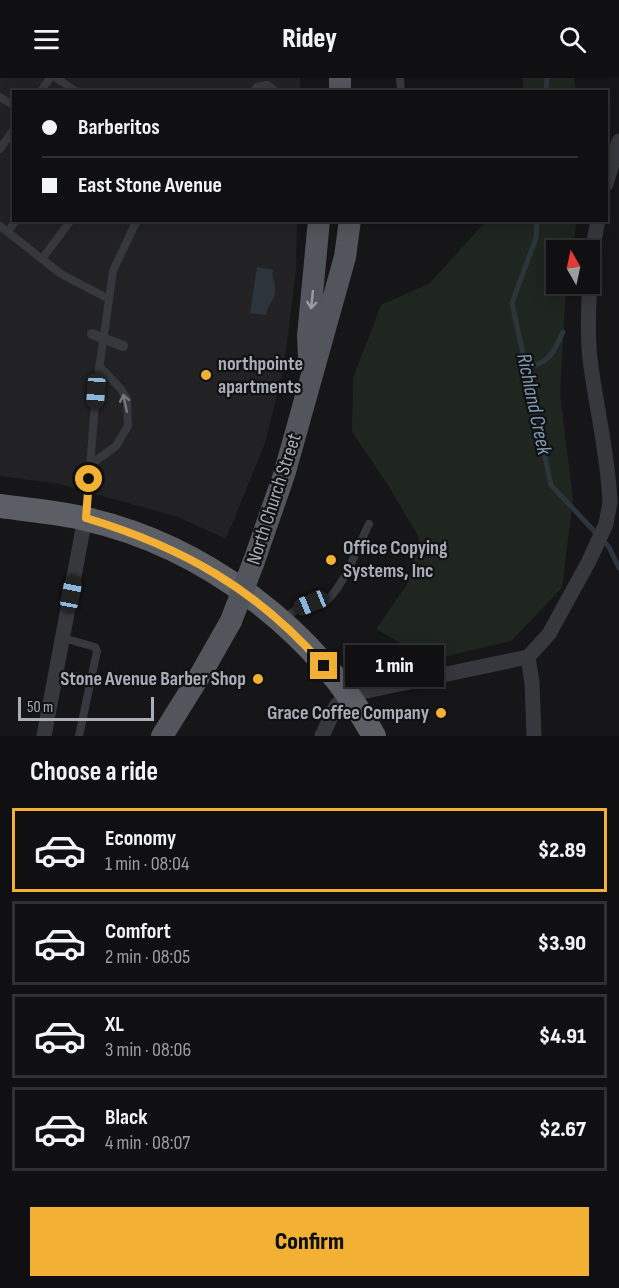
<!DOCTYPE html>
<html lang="en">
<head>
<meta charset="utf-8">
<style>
	:root { --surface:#101012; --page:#19191b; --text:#f1f3f6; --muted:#9c9d9f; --line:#303032; --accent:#f2b134 }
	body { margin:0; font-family:"Sofia Sans Condensed",sans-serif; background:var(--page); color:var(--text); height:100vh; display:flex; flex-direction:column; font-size:22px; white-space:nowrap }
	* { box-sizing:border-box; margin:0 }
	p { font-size:20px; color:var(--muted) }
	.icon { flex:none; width:33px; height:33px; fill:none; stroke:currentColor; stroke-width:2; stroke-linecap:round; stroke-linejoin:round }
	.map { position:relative; height:658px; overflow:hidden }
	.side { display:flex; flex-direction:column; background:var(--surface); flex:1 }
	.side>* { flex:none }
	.hud { position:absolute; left:12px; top:12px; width:596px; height:132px; border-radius:0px; box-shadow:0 3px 15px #0003,0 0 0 2px var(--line); display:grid; align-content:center; height:132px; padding:0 30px; background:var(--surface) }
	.needle { width:39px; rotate:351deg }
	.buttons { position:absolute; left:546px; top:162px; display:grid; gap:12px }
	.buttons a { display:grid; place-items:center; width:54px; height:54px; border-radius:0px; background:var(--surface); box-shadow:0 3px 15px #0003,0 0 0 2px var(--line); font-size:30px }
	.scale { position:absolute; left:18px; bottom:15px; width:136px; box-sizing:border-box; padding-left:6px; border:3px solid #a8adb8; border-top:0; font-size:16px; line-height:21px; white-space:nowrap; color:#a8adb8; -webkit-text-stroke:4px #111113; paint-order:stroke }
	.end { position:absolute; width:27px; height:27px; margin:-14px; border:8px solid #f2b134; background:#111; box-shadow:0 0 0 3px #111 }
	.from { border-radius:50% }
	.bubble { position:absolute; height:42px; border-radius:0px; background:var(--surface); box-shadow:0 3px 15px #0003,0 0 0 2px var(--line); font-size:20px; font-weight:800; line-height:42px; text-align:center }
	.car { position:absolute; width:18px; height:36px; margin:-18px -9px; border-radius:8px; box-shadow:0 0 4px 2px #0007; background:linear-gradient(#222 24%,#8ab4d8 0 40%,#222 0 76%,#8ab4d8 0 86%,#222 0) }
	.hud b { display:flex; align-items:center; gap:21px; height:57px; font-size:22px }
	.hud b+b { border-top:2px solid var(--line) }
	.hud i { width:15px; height:15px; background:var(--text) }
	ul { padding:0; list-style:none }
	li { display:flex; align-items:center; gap:18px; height:84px; margin:0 12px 9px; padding:0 18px; border:3px solid var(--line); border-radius:0px }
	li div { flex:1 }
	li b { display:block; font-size:22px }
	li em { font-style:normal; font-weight:800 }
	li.on { border-color:var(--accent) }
	li>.icon { width:54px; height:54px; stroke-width:1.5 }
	h2 { padding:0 30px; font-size:27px; line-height:72px }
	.button { display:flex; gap:12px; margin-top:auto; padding:12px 30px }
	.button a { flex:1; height:69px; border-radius:0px; background:var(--accent); color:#111; font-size:24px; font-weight:800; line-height:69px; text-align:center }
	header { display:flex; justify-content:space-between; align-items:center; height:78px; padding:0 30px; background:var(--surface); font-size:27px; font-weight:800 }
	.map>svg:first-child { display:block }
	.built { fill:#222225 }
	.green { fill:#1e261f }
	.water { fill:#2c353c }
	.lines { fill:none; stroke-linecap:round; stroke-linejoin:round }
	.stream { stroke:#2c353c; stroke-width:5 }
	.service { stroke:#37383d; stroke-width:8 }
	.minor { stroke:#37383d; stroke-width:15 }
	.primary { stroke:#53555c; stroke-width:22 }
	.trunk { stroke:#5b5e65; stroke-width:24 }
	.pedestrian-bridge { stroke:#37383d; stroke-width:10 }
	.primary-bridge { stroke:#53555c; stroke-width:22 }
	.oneway { stroke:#979ba6 }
	.oneway2 { stroke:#757881 }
	.route { stroke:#f2b134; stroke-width:8 }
	.poi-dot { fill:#f2b134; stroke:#111113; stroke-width:2 }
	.labels { text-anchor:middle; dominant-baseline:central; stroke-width:4.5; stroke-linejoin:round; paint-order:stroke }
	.poi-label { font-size:20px; font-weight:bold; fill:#a8adb8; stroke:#111113; text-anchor:start }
	.street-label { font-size:20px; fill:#a8adb8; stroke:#111113 }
	.water-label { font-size:21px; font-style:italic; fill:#7f9bb3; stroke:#111113 }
</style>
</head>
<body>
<header><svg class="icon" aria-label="menu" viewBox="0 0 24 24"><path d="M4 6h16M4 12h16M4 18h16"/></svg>Ridey<svg class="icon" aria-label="search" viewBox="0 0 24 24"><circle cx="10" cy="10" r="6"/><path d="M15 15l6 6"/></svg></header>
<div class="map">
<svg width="619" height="658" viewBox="0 0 619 658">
	<rect width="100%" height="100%" fill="#161618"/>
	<!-- built -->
	<path class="built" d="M0,0H300V14H14V142L297,143L296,192L284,288L265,365L226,461L178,439L59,406L0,398Z"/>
	<!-- green -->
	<g class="green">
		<path d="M523,0H574L576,13H523Z"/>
		<path d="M486,143H577L572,172H556V206H568L565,226L560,316L573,421L562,510L511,563L430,582L376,551L408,505L419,460L388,407L352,354L353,300L381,227L430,205Z"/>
	</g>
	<!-- water -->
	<path class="water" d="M257,189L273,192C271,200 276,205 275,213C275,223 268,225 266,237L250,235Z"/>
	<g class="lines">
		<!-- stream -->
		<g class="stream">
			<path d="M546,14L547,0"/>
			<path d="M537,142L536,160L512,225L551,407L609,469L619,490"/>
			<path d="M526,290C550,284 553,276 563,254"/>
		</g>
		<!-- service -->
		<g class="service">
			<path d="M56,0L77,14"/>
			<path d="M400,0L401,14"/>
			<path d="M40,14L50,0"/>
			<path d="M253,14L257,9L267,7L277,14"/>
			<path d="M0,19L14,28"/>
			<path d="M0,71L14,51"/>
			<path d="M0,148L61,196L109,221"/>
			<path d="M8,154L16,142"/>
			<path d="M42,181L71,142"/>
			<path d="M90,387L116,368L128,348L127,321L121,311L99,288"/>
			<path d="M86,439L96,313L113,193L137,142"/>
			<path d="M282,542C296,531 306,524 323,526C344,510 357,470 369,446"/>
			<path d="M63,560L95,569L97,573L79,658"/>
			<path d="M56,595L91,601"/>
		</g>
		<!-- minor -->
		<g class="minor">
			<path d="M606,106L619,63"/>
			<path d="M528,579L532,605L534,658"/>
			<path d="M44,658L85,440"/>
			<path d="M322,658L336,628L347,617L528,579L549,556L589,483L606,446L610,424C608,376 596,329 590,281C586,244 590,179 598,142"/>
		</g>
		<!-- primary -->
		<g class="primary">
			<path d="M340,0V14"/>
			<path d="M309,278L308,258L319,142"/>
			<path d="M254,483L284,397L345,179L350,142"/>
			<path d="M162,658L202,594L231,543"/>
		</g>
		<!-- trunk -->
		<path class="trunk" d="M0,428C28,432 58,434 86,441C204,468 316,552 374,658"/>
		<!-- pedestrian-bridge -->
		<path class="pedestrian-bridge" d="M92,256L123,268"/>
		<!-- primary-bridge -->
		<path class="primary-bridge" d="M231,543L254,483"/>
	</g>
	<!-- one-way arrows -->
	<defs><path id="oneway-shaft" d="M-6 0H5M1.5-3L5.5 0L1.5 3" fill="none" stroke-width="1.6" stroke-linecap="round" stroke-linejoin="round" transform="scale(1.5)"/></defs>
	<use class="oneway" href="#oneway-shaft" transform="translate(312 222) rotate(96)"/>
	<use class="oneway2" href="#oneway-shaft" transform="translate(125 325) rotate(-102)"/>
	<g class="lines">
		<!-- route -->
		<path class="route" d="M89,401L86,440C182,469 257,511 324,588"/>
	</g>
	<!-- markers -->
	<g class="poi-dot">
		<circle cx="206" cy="297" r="6"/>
		<circle cx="331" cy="482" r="6"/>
		<circle cx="258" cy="601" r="6"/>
		<circle cx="441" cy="635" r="6"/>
	</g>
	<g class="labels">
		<!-- poi labels -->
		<g class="poi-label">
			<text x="218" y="286">northpointe<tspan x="218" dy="23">apartments</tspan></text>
			<text x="343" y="470">Office Copying<tspan x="343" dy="23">Systems, Inc</tspan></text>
			<text x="246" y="601" text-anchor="end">Stone Avenue Barber Shop</text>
			<text x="429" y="635" text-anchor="end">Grace Coffee Company</text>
		</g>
		<!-- street labels -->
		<g class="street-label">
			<text transform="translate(274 421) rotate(-72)">North Church Street</text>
		</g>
		<!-- water labels -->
		<g class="water-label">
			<text transform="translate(534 326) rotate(78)">Richland Creek</text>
		</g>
	</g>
</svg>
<div class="buttons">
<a><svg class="needle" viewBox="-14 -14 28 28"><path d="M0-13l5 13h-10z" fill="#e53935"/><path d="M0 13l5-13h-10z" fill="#9c9d9f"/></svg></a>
</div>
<div class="scale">50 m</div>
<i class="end from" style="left:89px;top:401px"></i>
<i class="end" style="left:324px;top:588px"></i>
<div class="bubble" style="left:345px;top:567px;width:99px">1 min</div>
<i class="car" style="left:96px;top:313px;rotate:184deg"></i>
<i class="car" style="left:71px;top:516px;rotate:11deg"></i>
<i class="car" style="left:311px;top:525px;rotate:248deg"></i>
<div class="hud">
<b><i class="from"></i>Barberitos</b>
<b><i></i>East Stone Avenue</b>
</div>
</div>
<section class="side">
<h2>Choose a ride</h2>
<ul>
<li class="on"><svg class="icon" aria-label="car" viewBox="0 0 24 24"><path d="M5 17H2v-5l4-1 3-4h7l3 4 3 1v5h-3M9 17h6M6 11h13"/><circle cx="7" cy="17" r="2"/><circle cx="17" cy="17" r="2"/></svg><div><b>Economy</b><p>1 min · 08:04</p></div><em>$2.89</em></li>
<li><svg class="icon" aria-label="car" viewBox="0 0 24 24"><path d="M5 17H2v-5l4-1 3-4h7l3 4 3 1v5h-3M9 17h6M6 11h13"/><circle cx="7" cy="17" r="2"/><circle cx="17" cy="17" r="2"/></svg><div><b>Comfort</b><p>2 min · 08:05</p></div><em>$3.90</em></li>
<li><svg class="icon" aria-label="car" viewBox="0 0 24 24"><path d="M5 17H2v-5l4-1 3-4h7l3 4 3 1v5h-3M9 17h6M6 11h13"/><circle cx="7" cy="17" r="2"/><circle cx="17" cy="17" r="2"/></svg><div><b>XL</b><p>3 min · 08:06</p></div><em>$4.91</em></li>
<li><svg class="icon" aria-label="car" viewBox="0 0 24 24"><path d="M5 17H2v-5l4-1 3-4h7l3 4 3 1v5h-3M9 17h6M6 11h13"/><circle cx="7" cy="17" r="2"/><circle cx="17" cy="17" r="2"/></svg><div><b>Black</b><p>4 min · 08:07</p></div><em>$2.67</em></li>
</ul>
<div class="button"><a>Confirm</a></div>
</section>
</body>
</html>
